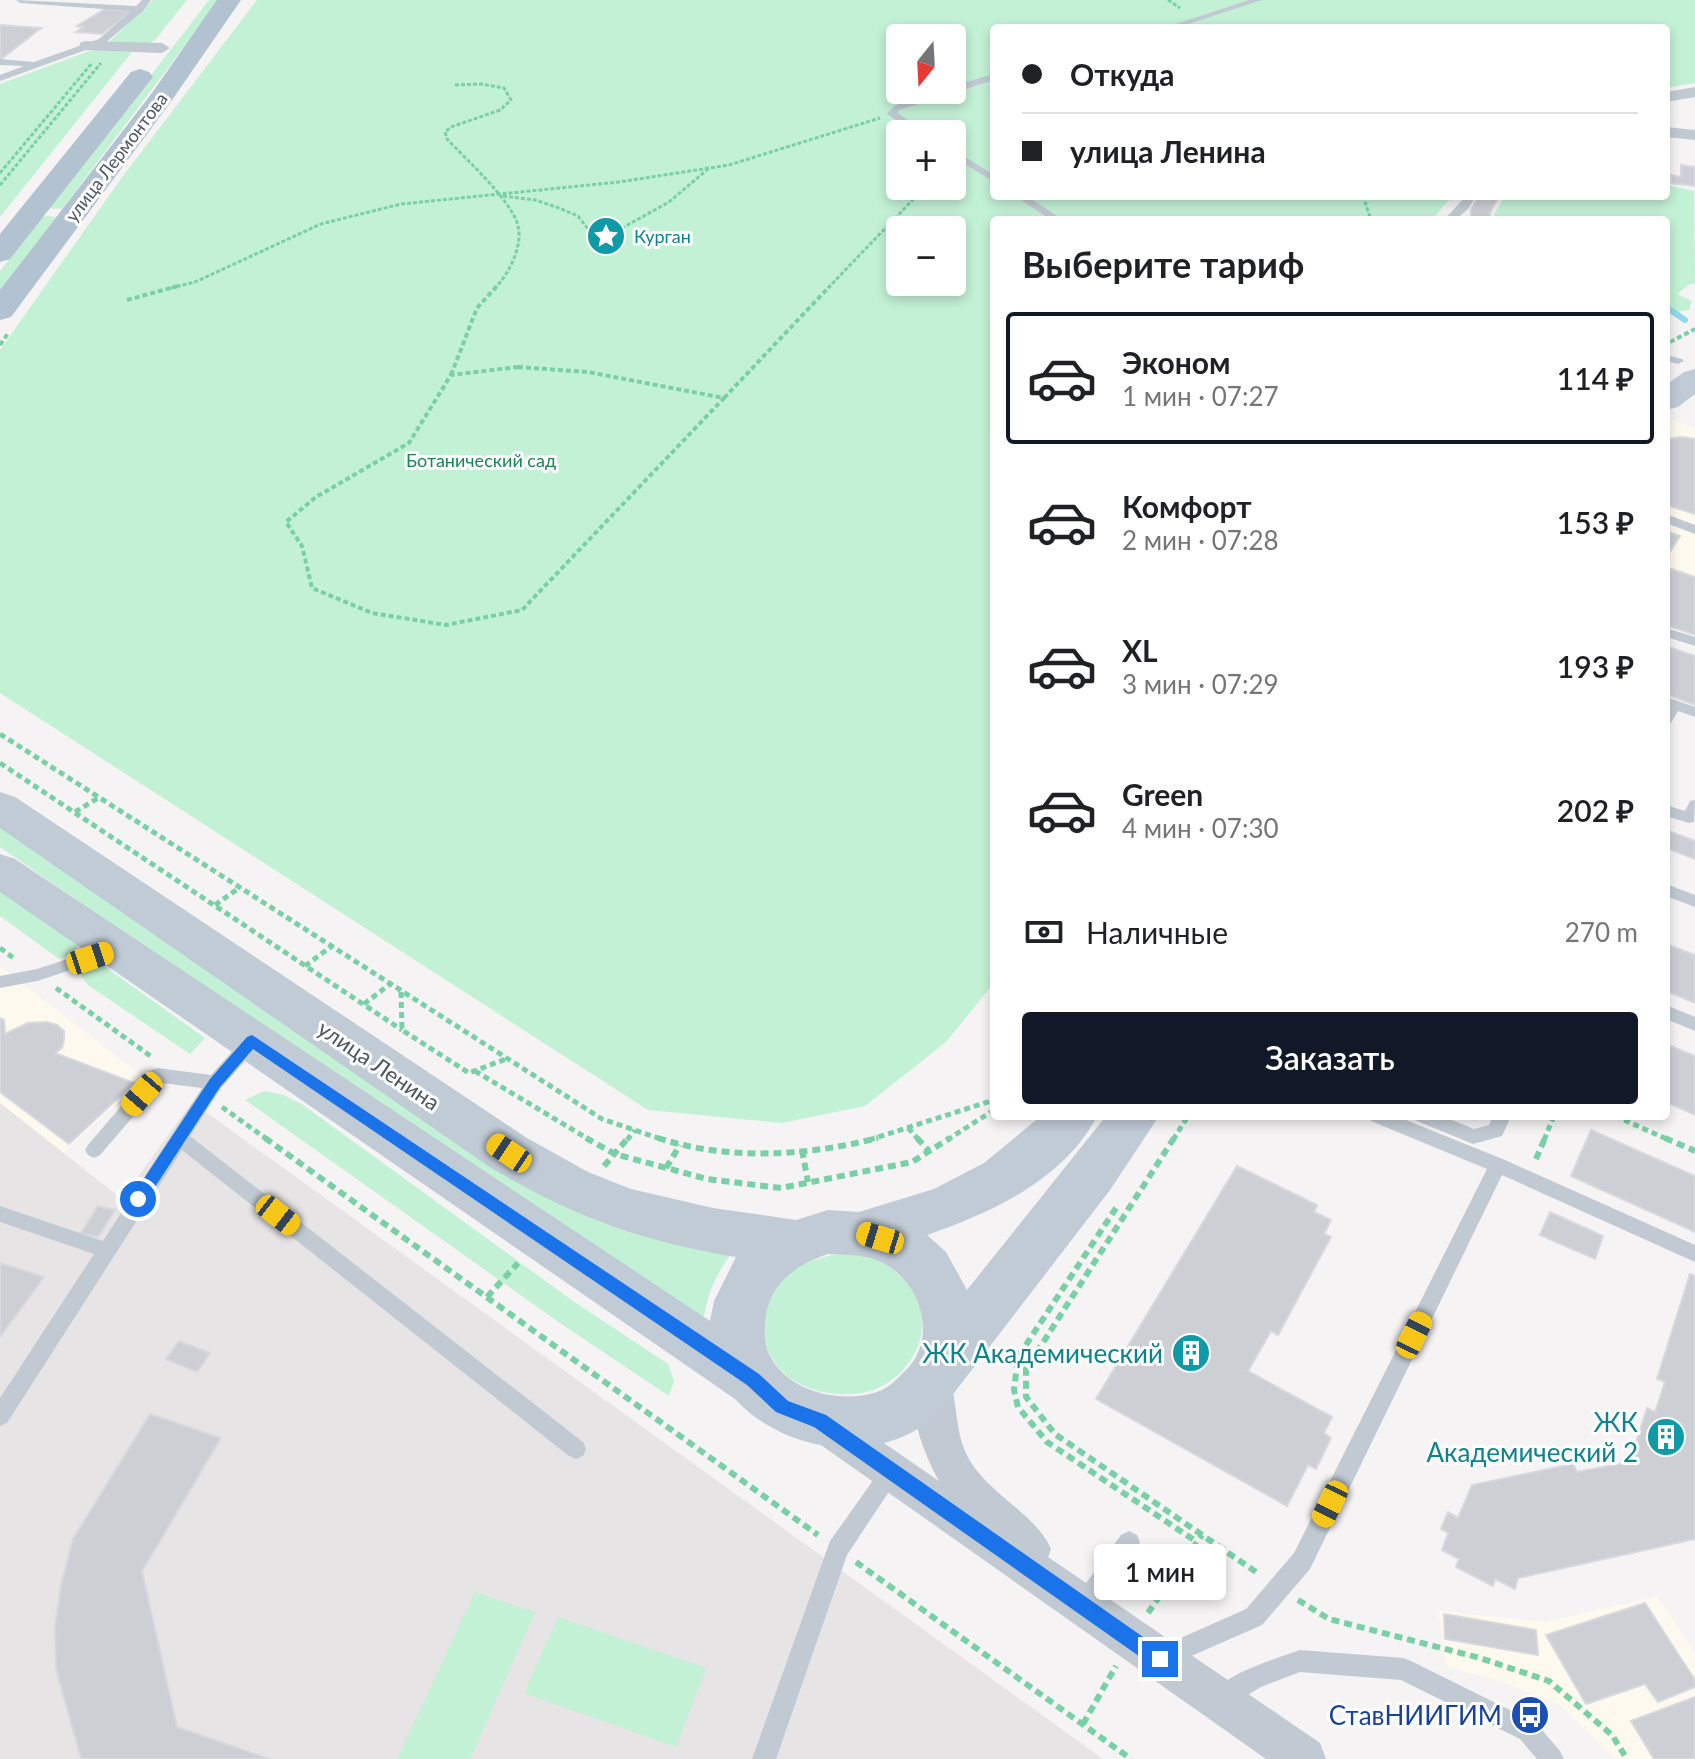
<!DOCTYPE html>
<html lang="ru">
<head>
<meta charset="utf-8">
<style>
	:root { --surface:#fff; --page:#f6f6f6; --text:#202124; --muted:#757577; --line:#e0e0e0; --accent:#111827 }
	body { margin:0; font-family:Lato,sans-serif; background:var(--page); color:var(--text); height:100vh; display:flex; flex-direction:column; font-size:30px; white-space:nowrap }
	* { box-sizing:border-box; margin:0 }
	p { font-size:26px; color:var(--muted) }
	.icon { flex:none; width:44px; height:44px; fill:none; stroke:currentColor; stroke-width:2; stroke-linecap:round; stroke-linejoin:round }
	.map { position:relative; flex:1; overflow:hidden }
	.sheet { position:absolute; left:990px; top:216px; width:680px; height:904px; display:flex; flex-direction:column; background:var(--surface); border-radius:8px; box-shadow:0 4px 12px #0003 }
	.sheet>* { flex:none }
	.hud { position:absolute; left:990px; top:24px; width:680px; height:176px; border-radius:8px; box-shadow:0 4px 12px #0003; display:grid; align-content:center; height:176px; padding:0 32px; background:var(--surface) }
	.needle { width:52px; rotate:198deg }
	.fabs { position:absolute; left:886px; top:24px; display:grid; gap:16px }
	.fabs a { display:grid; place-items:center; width:80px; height:80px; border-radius:8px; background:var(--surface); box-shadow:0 4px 12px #0003; font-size:40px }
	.end { position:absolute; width:36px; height:36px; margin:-18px; border:10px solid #1a73e8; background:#fff; box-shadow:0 0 0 4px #fff }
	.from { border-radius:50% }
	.bubble { position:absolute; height:56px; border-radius:8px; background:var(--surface); box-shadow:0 4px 12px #0003; font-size:26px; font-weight:600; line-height:56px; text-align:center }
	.car { position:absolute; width:24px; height:48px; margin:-24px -12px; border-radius:10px; box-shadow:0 0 6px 2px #0007; background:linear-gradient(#f5c518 24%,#345 0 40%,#f5c518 0 76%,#345 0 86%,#f5c518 0) }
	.hud b { display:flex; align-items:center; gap:28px; height:76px; font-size:30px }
	.hud b+b { border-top:2px solid var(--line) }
	.hud i { width:20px; height:20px; background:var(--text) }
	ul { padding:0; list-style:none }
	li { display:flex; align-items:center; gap:24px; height:132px; margin:0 16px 12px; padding:0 16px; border:4px solid transparent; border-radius:8px }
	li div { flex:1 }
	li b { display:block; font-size:30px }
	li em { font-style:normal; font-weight:600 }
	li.selected { border-color:var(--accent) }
	li>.icon { width:72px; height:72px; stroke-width:1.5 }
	h2 { padding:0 32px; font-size:36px; line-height:96px }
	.pay { display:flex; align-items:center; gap:20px; height:88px; padding:0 32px; font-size:30px }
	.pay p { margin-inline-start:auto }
	.cta { display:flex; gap:16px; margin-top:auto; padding:16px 32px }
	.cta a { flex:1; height:92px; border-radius:8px; background:var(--accent); color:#fff; font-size:32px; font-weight:600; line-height:92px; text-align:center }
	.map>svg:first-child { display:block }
	.commercial { fill:#fdf9ef }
	.education { fill:#e6e4e5 }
	.green { fill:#c3f1d5; fill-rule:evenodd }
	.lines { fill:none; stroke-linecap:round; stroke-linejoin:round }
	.stream { stroke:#90daee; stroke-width:6 }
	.building { fill:#cdcfd5; stroke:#d7d9de; stroke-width:2 }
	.path-far3 { stroke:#7ad0a6; stroke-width:3; stroke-dasharray:4 2; stroke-linecap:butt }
	.path-far2 { stroke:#7ad0a6; stroke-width:4; stroke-dasharray:5 3; stroke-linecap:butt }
	.path-far1 { stroke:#7ad0a6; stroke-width:5; stroke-dasharray:6 4; stroke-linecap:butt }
	.path { stroke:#7ad0a6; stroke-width:6; stroke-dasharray:8 5; stroke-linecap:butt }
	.lane { fill:#c1cad2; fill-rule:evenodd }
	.street { fill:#c1cad2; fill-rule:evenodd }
	.secondary { fill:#c1cbd6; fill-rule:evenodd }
	.primary { fill:#b3c2d1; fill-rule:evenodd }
	.route { fill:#1a73e8 }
	.labels { text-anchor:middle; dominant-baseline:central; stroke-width:6; stroke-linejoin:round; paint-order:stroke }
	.far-street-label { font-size:18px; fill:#4a5661; stroke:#fff }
	.far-culture-label { font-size:18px; fill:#0d838f; stroke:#fff; text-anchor:start }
	.far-park-label { font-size:18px; fill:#17864f; stroke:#fff }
	.street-label { font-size:22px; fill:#4a5661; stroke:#fff }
	.near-culture-label { font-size:26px; fill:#0d838f; stroke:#fff; text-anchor:end }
	.near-transit-label { font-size:26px; fill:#164399; stroke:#fff; text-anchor:end }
</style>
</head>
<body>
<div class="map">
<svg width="1695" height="1759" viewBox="0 0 1695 1759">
	<rect width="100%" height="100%" fill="#f5f3f3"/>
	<!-- commercial -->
	<g class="commercial">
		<path d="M1666,417L1695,428V648L1666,638Z"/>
		<path d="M0,966L145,1078L63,1153L0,1103Z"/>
		<path d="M1657,1596L1695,1653V1759H1615L1560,1705L1494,1679L1446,1667L1438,1611L1545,1622Z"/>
	</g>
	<!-- education -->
	<path class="education" d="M192,1102L1103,1759H0V1103L122,1199Z"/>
	<!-- green -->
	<g class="green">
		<path d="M153,0H187L156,39L149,44L108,43Z"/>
		<path d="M209,0H219L62,209L49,208Z"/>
		<path d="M257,0H1695V83L1666,88V28H994V196H1452L1432,220H994V983L946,1042L865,1106L782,1123L648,1110L0,693V350L123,176ZM900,38H952V90H900ZM900,134H952V186H900ZM900,230H952V282H900Z"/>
		<path d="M92,50L132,52L0,217V84Z"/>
		<path d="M1666,185L1694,191L1695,284H1690L1677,294L1692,301L1689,310L1666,314V220H1494V214L1505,196H1666Z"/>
		<path d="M47,216L56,217L0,291V271L42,217Z"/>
		<path d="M0,827L522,1183L735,1249C716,1273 707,1293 703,1324L509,1198L0,847Z"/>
		<path d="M0,884L82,941L72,953L59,959L0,916Z"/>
		<path d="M104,966L205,1038L190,1054L88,985L78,971Z"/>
		<path d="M264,1091L284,1095L303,1105L573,1301L668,1364L674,1381L669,1396L560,1323L245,1100Z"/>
		<path d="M845,1253C855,1254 867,1255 875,1259C914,1276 936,1320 912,1358C899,1379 877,1393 852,1394C744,1400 724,1267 845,1253Z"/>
		<path d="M475,1592L535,1612L470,1759H397Z"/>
		<path d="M558,1617L706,1668L676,1747L524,1693Z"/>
	</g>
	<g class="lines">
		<!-- stream -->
		<path class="stream" d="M1666,307L1685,320"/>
	</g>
	<!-- building -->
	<g class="building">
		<path d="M105,9L132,11L102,34L76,32L83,27L77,26Z"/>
		<path d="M0,25L41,28L0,60Z"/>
		<path d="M1681,165L1695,167V186L1671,183V175L1681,177Z"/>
		<path d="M1479,196H1499L1490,213V220H1471V209Z"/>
		<path d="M1681,437L1695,439V514L1666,505V452H1669V439Z"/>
		<path d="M1666,531L1680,536L1666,558Z"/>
		<path d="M1666,567L1695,577V635L1666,625Z"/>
		<path d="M1666,646L1695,656V705L1666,694Z"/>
		<path d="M1666,830L1695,841V859L1666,848Z"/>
		<path d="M1666,944L1695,955V1003L1666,991Z"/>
		<path d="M0,1018L4,1020L5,1034L28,1023L47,1022L57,1025L64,1031V1040L62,1048L55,1053L134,1083L69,1144L0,1092Z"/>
		<path d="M1666,1044L1695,1056V1115L1666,1102Z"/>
		<path d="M1591,1130L1695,1176V1232L1571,1176Z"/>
		<path d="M1237,1166L1317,1205L1314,1212L1331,1220L1324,1234L1331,1237L1278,1335L1271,1331L1248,1371L1332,1417L1324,1433L1331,1438L1316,1469L1308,1465L1287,1506L1096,1399Z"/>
		<path d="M98,1206L115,1210L98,1237L81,1233Z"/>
		<path d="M1550,1212L1603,1236L1595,1259L1540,1235Z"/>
		<path d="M0,1263L44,1277L0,1337Z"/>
		<path d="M1690,1274L1695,1276V1539L1518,1578L1515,1589L1495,1579L1493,1586L1456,1567L1459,1559L1442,1550L1448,1533L1441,1529L1448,1512L1458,1518L1472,1485L1573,1464L1577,1472L1630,1462L1647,1408L1655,1412L1665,1382L1657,1379Z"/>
		<path d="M179,1341L210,1353L197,1372L166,1359Z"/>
		<path d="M150,1414L221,1438L142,1571L177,1727L270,1759H82L80,1755L56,1669L55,1625L61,1585L73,1539Z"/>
		<path d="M1645,1603L1695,1680V1687L1658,1702L1645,1684L1586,1704L1546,1635Z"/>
		<path d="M1444,1614L1536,1630L1538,1655L1445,1639Z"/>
		<path d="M1695,1697V1759H1654L1631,1721Z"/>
	</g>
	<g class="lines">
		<!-- path-far3 -->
		<g class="path-far3">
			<path d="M1168,0L1180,8"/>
			<path d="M455,85L481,84L504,88L511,100L500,110L451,127L445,132L447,139C465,158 513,202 518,226C523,246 509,274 495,288"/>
			<path d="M0,173L92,63"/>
			<path d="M0,185L101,63"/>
			<path d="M503,196L535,200L559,208L578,216L588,229L606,237L669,202L708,169"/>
			<path d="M1363,196L1371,220"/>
			<path d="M171,288L195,282L321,224L401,204L619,182L729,165L880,118"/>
			<path d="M828,288L926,186"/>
		</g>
		<!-- path-far2 -->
		<g class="path-far2">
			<path d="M127,300L178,286"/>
			<path d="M1670,342L1695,329"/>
			<path d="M0,345L9,332"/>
			<path d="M518,367L588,372L724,398L522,610L446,625L372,613L312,588L302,546L286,522L316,497L409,443L451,375Z"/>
			<path d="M451,375L477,308L497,286"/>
			<path d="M724,398L830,286"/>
		</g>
		<!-- path-far1 -->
		<g class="path-far1">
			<path d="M0,734L602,1119L664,1140"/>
			<path d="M0,763L402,1030"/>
			<path d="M75,812L98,798"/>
			<path d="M215,905L239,888"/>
			<path d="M0,948L15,959"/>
			<path d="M305,966L332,946"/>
			<path d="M56,988L152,1057"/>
			<path d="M401,992L402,1030L469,1073L506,1059"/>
			<path d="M364,1004L390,984"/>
			<path d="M475,1071L590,1140"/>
			<path d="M222,1107L268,1140"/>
			<path d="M1615,1116L1669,1140"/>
			<path d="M908,1128L919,1140"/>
			<path d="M627,1140L635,1130"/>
			<path d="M869,1140L994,1100"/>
			<path d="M947,1140L994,1110"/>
			<path d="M1173,1140L1188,1116"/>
			<path d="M1544,1140L1554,1116"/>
		</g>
		<!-- path -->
		<g class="path">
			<path d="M265,1138L818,1535"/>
			<path d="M586,1138L615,1154L707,1179L781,1188L912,1162L950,1138"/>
			<path d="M658,1138C729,1161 807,1156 878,1138"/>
			<path d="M917,1138L929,1151"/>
			<path d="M1174,1138L1026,1369V1397L1055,1434L1259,1574"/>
			<path d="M1665,1138L1695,1151"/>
			<path d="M802,1150L808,1182"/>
			<path d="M1536,1159L1545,1138"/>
			<path d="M604,1166L628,1138"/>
			<path d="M666,1168L680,1145"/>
			<path d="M1116,1208L1018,1357L1014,1390L1018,1407L1047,1442L1197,1542"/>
			<path d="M487,1297L518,1263"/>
			<path d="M856,1562L1131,1759"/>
			<path d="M1298,1600L1329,1619L1480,1658L1549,1681L1612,1735L1627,1759"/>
			<path d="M1148,1613L1202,1535"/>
			<path d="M1083,1724L1116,1666"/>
		</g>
		<!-- lane -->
		<g class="lane">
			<path d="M16,0L136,6L142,0H151L143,11L105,43L0,81V75L24,66L0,65V59L34,62L99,39L131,11L20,3Z"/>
			<path d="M1249,0H1262L1176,28H1163Z"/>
			<path d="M994,74V80L899,110L897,113L929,134H917L887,114C898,98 933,90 952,90V86Z"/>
			<path d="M952,149L994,175V182L952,156Z"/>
			<path d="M1015,196H1027L1063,220H1051Z"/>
			<path d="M1466,196H1476L1468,209L1455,220H1444Z"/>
			<path d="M1666,355L1682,359L1684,361L1678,364L1666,361Z"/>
			<path d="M1666,514L1695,525V534L1666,523Z"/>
			<path d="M1666,628L1695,637V646L1666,637Z"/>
			<path d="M1666,697L1695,707V717L1678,711L1671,723L1666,725Z"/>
			<path d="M1695,800L1694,822L1689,823L1666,816V805L1685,811L1690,801Z"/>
			<path d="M1666,884L1695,895V907L1666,896Z"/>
			<path d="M114,944L120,946L122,950L120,954L37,981L0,988V976L37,969Z"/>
			<path d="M1666,1005L1695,1017V1031L1666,1019Z"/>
			<path d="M251,1035L257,1037L260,1042L257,1047L221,1088L190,1136L583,1442L586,1449L583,1456L576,1459L569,1456L182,1150L7,1423L0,1426V1398L94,1254L0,1222V1206L103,1241L202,1088L162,1083L100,1155L94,1158L88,1155L85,1150L88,1145L152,1070L158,1068L211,1075L245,1037Z"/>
			<path d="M1368,1116H1396L1505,1160L1695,1245V1262L1502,1175L1310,1569L1262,1625L1164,1668L1156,1665L1153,1657L1156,1649L1246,1609L1294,1553L1487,1169L1371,1121Z"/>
			<path d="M1414,1116H1442L1474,1129L1489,1125L1493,1116H1511L1502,1136L1473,1144L1417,1121Z"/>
			<path d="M891,1462L898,1465L902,1472L847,1555L776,1759H752L830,1541L884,1465Z"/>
			<path d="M1129,1531L1137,1535L1140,1542L1137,1549L1100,1602L1092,1605L1084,1602L1081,1594L1084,1586L1121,1535Z"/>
			<path d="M1300,1650L1403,1658L1411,1661L1536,1723L1560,1751L1564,1759H1537L1520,1739L1401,1680L1300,1672L1261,1687L1222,1710L1214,1706L1210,1698C1221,1674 1276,1659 1300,1650Z"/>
		</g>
		<!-- street -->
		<g class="street">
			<path d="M87,41L162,43L170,48L162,53L81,50L79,46L81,42Z"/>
			<path d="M1695,87V97L1666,102V92Z"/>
			<path d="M1666,127L1695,130V140L1666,137Z"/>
			<path d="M933,1365L946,1370C960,1400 952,1434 972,1464C993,1496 1038,1517 1051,1549L1048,1557L1320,1743L1326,1759H1266L811,1438L806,1425L811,1412L825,1407L839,1412L939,1481C922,1450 904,1403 920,1370Z"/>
		</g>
		<!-- secondary -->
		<g class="secondary">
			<path d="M1695,369V394L1678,407L1666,410V385L1684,372Z"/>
			<path d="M0,792L15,797L527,1138L588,1172L631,1189L713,1208L796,1220L828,1210L859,1212L934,1189L984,1163L1041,1116H1097C1065,1179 991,1213 927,1235L946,1252L967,1290L1106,1116H1159L1110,1190L937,1415C878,1467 785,1453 735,1399L0,892V854L15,859L710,1321L714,1301L736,1257C640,1241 575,1217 491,1168L0,828ZM828,1254C843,1255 862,1254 876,1260C919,1276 940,1336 906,1370C898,1378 889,1388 877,1392C840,1404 789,1392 770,1356C765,1347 764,1336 765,1326C766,1286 793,1266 828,1254Z"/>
		</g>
		<!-- primary -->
		<g class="primary">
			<path d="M217,0H241L170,103L11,317L0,320V290L152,93Z"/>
			<path d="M140,69L149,72L153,77L149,82L10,259L0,262V234L131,72Z"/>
		</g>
	</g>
	<!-- route -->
	<path class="route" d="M252,1035L759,1374L788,1401L826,1415L1166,1653L1169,1659L1166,1666L1160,1668L1153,1666L814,1427L776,1412L747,1385L253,1049L220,1087L144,1204H133V1195L210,1079L247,1037Z"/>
	<!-- icons -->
	<defs>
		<g id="sight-disc" transform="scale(2)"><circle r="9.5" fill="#0f9aa8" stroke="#fff"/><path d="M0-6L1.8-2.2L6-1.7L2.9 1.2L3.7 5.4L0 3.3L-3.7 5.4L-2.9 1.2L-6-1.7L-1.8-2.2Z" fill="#fff"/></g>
		<g id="building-disc" transform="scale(2)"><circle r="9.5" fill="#0f9aa8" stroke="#fff"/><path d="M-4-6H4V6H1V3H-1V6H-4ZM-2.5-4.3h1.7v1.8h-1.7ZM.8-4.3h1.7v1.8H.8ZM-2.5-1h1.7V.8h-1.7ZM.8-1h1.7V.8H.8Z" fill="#fff"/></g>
		<g id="bus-disc" transform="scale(2)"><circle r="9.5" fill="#1a4fb4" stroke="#fff"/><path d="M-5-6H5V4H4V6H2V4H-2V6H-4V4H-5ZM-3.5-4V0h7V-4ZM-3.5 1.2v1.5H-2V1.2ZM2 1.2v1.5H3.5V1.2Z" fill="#fff"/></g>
	</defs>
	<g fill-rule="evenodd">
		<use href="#sight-disc" x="606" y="236"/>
		<use href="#building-disc" x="1191" y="1353"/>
		<use href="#building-disc" x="1666" y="1437"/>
		<use href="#bus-disc" x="1530" y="1715"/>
	</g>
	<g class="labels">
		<!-- far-street labels -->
		<g class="far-street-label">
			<text transform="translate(116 157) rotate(-53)">улица Лермонтова</text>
		</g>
		<!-- far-culture labels -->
		<g class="far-culture-label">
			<text x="634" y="236">Курган</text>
		</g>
		<!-- far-park labels -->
		<g class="far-park-label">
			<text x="481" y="460">Ботанический сад</text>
		</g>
		<!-- street labels -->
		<g class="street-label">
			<text transform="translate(379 1065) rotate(34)">улица Ленина</text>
		</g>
		<!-- near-culture labels -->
		<g class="near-culture-label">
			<text x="1163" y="1353">ЖК Академический</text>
			<text x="1638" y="1422">ЖК<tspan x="1638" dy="30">Академический 2</tspan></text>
		</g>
		<!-- near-transit labels -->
		<g class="near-transit-label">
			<text x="1502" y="1715">СтавНИИГИМ</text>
		</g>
	</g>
</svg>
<div class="fabs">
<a><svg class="needle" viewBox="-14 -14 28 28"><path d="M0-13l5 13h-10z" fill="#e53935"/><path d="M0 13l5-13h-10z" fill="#757577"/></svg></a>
<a>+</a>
<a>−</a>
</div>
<i class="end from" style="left:138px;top:1199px"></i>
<i class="end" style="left:1160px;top:1659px"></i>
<div class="bubble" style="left:1094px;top:1544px;width:132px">1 мин</div>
<i class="car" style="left:90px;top:958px;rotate:72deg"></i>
<i class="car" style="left:142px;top:1094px;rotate:221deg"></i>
<i class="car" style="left:509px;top:1153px;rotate:304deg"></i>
<i class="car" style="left:278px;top:1215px;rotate:128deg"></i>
<i class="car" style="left:880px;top:1238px;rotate:287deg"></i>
<i class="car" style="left:1414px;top:1335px;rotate:26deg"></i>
<i class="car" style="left:1330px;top:1504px;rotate:206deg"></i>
<div class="hud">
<b><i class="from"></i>Откуда</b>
<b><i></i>улица Ленина</b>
</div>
<section class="sheet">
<h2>Выберите тариф</h2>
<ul>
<li class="selected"><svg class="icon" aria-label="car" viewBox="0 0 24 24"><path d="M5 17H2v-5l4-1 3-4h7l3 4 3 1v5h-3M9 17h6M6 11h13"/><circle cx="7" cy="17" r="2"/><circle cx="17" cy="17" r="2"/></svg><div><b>Эконом</b><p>1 мин · 07:27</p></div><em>114 ₽</em></li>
<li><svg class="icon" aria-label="car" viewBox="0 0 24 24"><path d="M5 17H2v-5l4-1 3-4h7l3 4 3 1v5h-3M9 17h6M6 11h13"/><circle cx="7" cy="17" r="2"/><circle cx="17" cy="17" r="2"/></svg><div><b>Комфорт</b><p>2 мин · 07:28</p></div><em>153 ₽</em></li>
<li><svg class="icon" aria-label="car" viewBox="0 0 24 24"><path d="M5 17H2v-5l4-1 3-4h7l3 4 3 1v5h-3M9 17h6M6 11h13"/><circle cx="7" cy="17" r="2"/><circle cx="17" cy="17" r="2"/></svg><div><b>XL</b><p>3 мин · 07:29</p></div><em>193 ₽</em></li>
<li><svg class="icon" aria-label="car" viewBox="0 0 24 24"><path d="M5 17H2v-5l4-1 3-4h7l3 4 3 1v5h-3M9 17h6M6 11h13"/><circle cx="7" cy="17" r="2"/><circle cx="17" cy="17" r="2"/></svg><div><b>Green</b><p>4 мин · 07:30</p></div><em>202 ₽</em></li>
</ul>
<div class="pay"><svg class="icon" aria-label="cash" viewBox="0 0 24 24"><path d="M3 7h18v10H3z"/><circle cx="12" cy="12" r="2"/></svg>Наличные<p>270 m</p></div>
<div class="cta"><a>Заказать</a></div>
</section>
</div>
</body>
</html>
